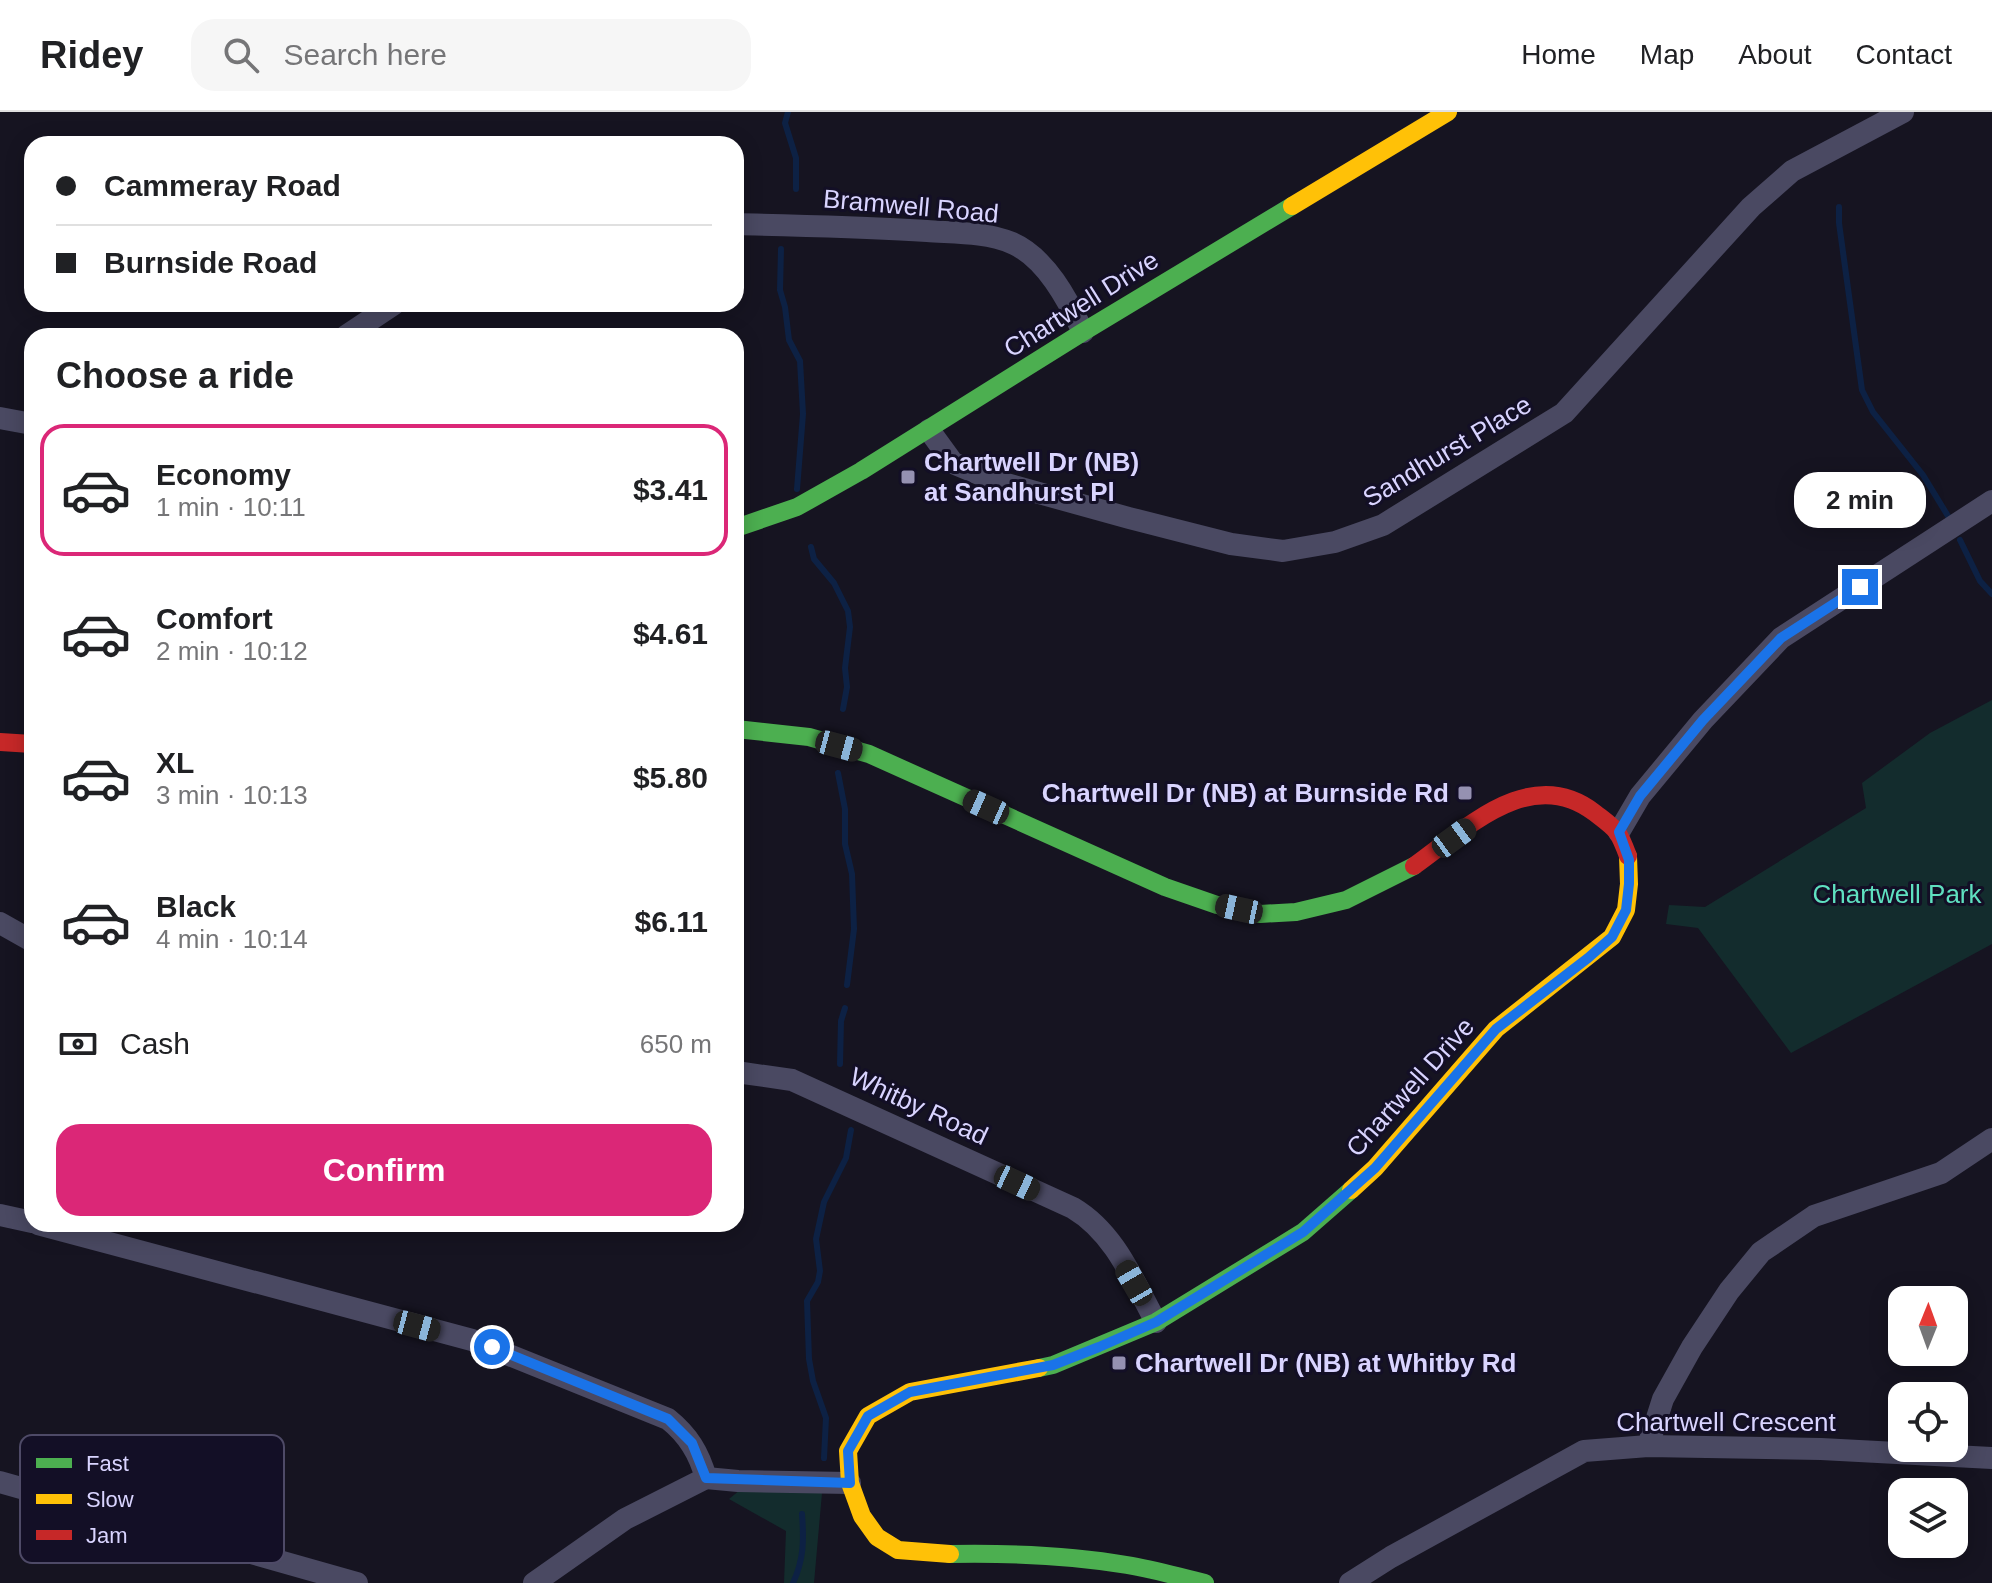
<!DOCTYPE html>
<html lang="en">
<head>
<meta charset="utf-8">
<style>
	:root { --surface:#fff; --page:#f6f6f6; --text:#202124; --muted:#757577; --line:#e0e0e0; --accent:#db2777 }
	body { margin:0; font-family:Helvetica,sans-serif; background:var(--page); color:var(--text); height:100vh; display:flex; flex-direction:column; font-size:30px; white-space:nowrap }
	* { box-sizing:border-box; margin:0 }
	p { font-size:26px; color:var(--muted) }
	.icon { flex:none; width:44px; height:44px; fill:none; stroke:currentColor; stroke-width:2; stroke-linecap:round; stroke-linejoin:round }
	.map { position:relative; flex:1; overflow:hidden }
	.details { position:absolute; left:24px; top:216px; width:720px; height:904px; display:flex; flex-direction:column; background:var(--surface); border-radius:24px; box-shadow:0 4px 20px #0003 }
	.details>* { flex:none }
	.top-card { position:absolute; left:24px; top:24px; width:720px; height:176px; border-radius:24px; box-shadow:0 4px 20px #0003; display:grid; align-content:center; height:176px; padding:0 32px; background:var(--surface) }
	.needle { width:52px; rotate:1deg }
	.fabs { position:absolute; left:1888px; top:1174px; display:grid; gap:16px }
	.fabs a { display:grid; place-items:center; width:80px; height:80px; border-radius:16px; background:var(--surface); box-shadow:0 4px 20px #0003; font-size:40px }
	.end { position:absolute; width:36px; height:36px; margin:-18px; border:10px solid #1a73e8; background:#fff; box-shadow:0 0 0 4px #fff }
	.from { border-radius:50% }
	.bubble { position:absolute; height:56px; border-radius:24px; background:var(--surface); box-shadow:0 4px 20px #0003; font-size:26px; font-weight:700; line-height:56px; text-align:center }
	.car { position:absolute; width:24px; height:48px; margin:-24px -12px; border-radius:10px; box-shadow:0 0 6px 2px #0007; background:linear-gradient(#222 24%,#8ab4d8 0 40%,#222 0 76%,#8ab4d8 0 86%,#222 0) }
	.top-card b { display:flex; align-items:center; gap:28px; height:76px; font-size:30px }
	.top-card b+b { border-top:2px solid var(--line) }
	.top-card i { width:20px; height:20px; background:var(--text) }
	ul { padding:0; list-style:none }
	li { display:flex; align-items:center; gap:24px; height:132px; margin:0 16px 12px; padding:0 16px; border:4px solid transparent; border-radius:24px }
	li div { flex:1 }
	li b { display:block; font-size:30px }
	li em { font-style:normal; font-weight:700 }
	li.selected { border-color:var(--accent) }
	li>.icon { width:72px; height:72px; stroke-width:1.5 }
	h2 { padding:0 32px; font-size:36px; line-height:96px }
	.pay { display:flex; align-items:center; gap:20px; height:88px; padding:0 32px; font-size:30px }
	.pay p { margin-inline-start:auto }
	.cta { display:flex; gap:16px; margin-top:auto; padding:16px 32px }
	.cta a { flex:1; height:92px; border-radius:24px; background:var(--accent); color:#fff; font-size:32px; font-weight:700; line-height:92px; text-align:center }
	header { display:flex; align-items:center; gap:48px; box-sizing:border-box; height:112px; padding:0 40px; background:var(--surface); border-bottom:2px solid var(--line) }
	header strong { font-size:38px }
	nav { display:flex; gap:44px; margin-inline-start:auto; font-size:28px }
	.search { width:560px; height:72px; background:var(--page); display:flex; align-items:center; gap:20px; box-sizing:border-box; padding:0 28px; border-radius:24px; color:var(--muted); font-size:30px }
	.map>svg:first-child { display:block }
	.green { fill:#132c2d }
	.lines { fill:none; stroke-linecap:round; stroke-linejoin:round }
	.stream { stroke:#0d2144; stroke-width:6 }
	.street { stroke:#4a4962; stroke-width:22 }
	.fast { stroke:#4caf50; stroke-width:18 }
	.slow { stroke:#ffc107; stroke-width:18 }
	.jam { stroke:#c62828; stroke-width:18 }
	.route { stroke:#1a73e8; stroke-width:10 }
	.poi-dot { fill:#9591b1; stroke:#130f26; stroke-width:3 }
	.labels { text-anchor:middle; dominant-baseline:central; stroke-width:6; stroke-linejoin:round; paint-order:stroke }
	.street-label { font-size:26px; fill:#d9d4ff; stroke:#130f26 }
	.poi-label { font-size:26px; font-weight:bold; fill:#d9d4ff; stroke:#130f26; text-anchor:start }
	.park-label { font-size:26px; fill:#5fe0c0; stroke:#130f26 }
	.key { fill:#130f26; stroke:#4e4a67; stroke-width:2 }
	.key-label { font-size:22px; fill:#d9d4ff }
</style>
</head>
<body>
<header>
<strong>Ridey</strong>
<div class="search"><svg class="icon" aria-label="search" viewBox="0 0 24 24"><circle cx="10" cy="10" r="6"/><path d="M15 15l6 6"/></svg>Search here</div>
<nav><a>Home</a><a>Map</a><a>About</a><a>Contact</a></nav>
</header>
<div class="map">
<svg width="1992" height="1471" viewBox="0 0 1992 1471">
	<rect width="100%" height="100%" fill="#161421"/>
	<!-- green -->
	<g class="green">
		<path d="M1992,588V832L1791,941L1698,816L1666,812L1669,793L1705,795L1866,696L1862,671L1930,621Z"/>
		<path d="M740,1378L822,1381L814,1471H784L786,1419L729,1387Z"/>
	</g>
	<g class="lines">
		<!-- stream -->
		<g class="stream">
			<path d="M788,0L785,11L796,46V77"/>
			<path d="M1839,95V111L1862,278L1873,300L1923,363L1951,409"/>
			<path d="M781,137L780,178L785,195L789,228L800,249L803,302L797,377"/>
			<path d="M1960,428L1980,469L1992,482"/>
			<path d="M811,435L814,447L834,471L848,499L850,515L845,556L847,575L843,597"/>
			<path d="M838,661L845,697V732L852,762L853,790L854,817L847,873"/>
			<path d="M840,952L841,909L845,896"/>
			<path d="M824,1346L826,1306L813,1269L809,1247L807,1189L818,1170L820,1159L816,1127L824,1090L846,1046L851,1018"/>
			<path d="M793,1471C804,1447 804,1428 802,1402"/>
		</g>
		<!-- street -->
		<g class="street">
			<path d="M736,112C800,114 863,115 927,119C954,121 986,120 1012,131C1046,146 1068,188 1083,220"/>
			<path d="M346,224L394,192"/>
			<path d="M0,306L32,312"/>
			<path d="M929,318L953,351L996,369L1129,406L1231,432L1283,439L1335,430L1383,413L1564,301L1751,95L1792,59L1903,0"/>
			<path d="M1619,720L1640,684L1703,608L1781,526L1992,389"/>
			<path d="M0,811L32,829"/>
			<path d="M736,960L792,968L1073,1096C1115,1121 1133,1168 1156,1210"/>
			<path d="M0,1103L32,1110"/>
			<path d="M38,1112L472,1228L668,1307C688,1323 699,1341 706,1366"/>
			<path d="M1648,1334L1663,1287L1692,1235L1729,1179L1761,1140L1814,1104L1941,1061L1992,1027"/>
			<path d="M706,1366L738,1369L850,1371"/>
			<path d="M0,1370L357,1471"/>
			<path d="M534,1471L625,1407L706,1366"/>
			<path d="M1350,1471L1391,1445L1584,1339L1648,1334L1821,1337L1992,1346"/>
		</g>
		<!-- fast -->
		<g class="fast">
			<path d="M736,416L797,395L861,359L1083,220L1292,94"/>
			<path d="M736,617L809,625L869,642L1165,775L1217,793L1260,802L1296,800L1346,788L1414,754"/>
			<path d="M1039,1256L1053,1253L1156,1210L1303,1120L1351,1078"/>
			<path d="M950,1442C1008,1441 1069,1443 1127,1453C1153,1457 1179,1465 1205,1471"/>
		</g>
		<!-- slow -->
		<g class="slow">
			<path d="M1292,94L1448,0"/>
			<path d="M1351,1078L1375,1056L1496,917L1612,825L1626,798L1629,772L1628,744"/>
			<path d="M950,1442L898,1438L877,1425L862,1404L850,1371L848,1339L868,1304L910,1280L1039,1256"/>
		</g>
		<!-- jam -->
		<g class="jam">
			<path d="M0,630L32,632"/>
			<path d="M1414,754C1466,717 1531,651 1595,701C1617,718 1618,717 1628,744"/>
		</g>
	</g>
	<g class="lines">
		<!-- route -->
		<path class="route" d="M492,1235L668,1307L692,1331L706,1366L850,1371L848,1339L868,1304L910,1280L1053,1253L1099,1235L1156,1210L1303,1120L1375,1056L1496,917L1588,846L1612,825L1626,798L1629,772V748L1619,720L1640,684L1703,608L1781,526L1860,475"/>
	</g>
	<!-- markers -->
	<g class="poi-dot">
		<rect x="900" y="357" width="16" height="16" rx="4"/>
		<rect x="1457" y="673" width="16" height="16" rx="4"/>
		<rect x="1111" y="1243" width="16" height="16" rx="4"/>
	</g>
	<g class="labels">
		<!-- street labels -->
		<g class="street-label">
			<text transform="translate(911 94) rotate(5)">Bramwell Road</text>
			<text transform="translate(1081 192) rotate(-32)">Chartwell Drive</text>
			<text transform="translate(1447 339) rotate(-31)">Sandhurst Place</text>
			<text transform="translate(1410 975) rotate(-48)">Chartwell Drive</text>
			<text transform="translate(919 994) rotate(25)">Whitby Road</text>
			<text x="1726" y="1310">Chartwell Crescent</text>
		</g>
		<!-- poi labels -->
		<g class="poi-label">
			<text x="924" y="350">Chartwell Dr (NB)<tspan x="924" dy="30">at Sandhurst Pl</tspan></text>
			<text x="1449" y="681" text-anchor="end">Chartwell Dr (NB) at Burnside Rd</text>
			<text x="1135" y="1251">Chartwell Dr (NB) at Whitby Rd</text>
		</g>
		<!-- park labels -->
		<g class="park-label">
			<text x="1897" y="782">Chartwell Park</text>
		</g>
	</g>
	<!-- legend -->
	<rect x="20" y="1323" width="264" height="128" rx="12" class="key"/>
	<rect x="36" y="1346" width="36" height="10" fill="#4caf50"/>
	<rect x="36" y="1382" width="36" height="10" fill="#ffc107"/>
	<rect x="36" y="1418" width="36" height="10" fill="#c62828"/>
	<g class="key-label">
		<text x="86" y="1359">Fast</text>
		<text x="86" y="1395">Slow</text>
		<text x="86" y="1431">Jam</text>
	</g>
</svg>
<div class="fabs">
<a><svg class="needle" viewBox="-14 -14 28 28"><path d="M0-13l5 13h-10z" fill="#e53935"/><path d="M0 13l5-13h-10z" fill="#757577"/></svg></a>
<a><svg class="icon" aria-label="locate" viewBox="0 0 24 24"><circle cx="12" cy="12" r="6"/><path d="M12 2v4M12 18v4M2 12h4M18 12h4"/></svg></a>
<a><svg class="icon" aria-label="layers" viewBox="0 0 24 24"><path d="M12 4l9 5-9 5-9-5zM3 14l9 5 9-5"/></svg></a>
</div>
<i class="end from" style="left:492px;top:1235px"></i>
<i class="end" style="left:1860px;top:475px"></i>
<div class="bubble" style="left:1794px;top:360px;width:132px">2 min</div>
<i class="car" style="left:839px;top:634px;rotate:105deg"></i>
<i class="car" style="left:986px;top:695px;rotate:294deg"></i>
<i class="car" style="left:1454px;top:726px;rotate:54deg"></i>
<i class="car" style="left:1239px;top:797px;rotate:282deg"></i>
<i class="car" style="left:1017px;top:1071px;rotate:115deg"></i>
<i class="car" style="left:1134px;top:1171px;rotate:330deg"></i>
<i class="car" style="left:417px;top:1214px;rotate:105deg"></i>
<div class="top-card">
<b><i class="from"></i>Cammeray Road</b>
<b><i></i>Burnside Road</b>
</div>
<section class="details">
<h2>Choose a ride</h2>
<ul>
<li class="selected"><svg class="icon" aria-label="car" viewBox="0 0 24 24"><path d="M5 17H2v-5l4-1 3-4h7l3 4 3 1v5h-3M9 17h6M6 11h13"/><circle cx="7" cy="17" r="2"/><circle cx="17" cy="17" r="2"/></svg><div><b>Economy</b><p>1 min · 10:11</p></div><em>$3.41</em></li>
<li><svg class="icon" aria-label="car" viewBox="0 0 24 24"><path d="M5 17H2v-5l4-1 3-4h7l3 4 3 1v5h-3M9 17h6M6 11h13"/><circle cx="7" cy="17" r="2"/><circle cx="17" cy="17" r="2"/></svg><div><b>Comfort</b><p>2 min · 10:12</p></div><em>$4.61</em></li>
<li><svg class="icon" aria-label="car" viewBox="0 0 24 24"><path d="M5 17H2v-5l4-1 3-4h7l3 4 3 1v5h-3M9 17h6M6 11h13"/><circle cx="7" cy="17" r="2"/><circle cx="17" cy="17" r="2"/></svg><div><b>XL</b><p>3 min · 10:13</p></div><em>$5.80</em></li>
<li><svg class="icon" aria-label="car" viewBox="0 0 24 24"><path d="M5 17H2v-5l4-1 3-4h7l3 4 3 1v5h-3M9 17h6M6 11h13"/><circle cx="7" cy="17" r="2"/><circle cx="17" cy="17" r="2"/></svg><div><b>Black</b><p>4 min · 10:14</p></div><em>$6.11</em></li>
</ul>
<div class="pay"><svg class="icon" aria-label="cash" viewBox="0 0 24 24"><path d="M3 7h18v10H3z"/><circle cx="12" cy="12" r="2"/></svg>Cash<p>650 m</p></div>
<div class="cta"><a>Confirm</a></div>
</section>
</div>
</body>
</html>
